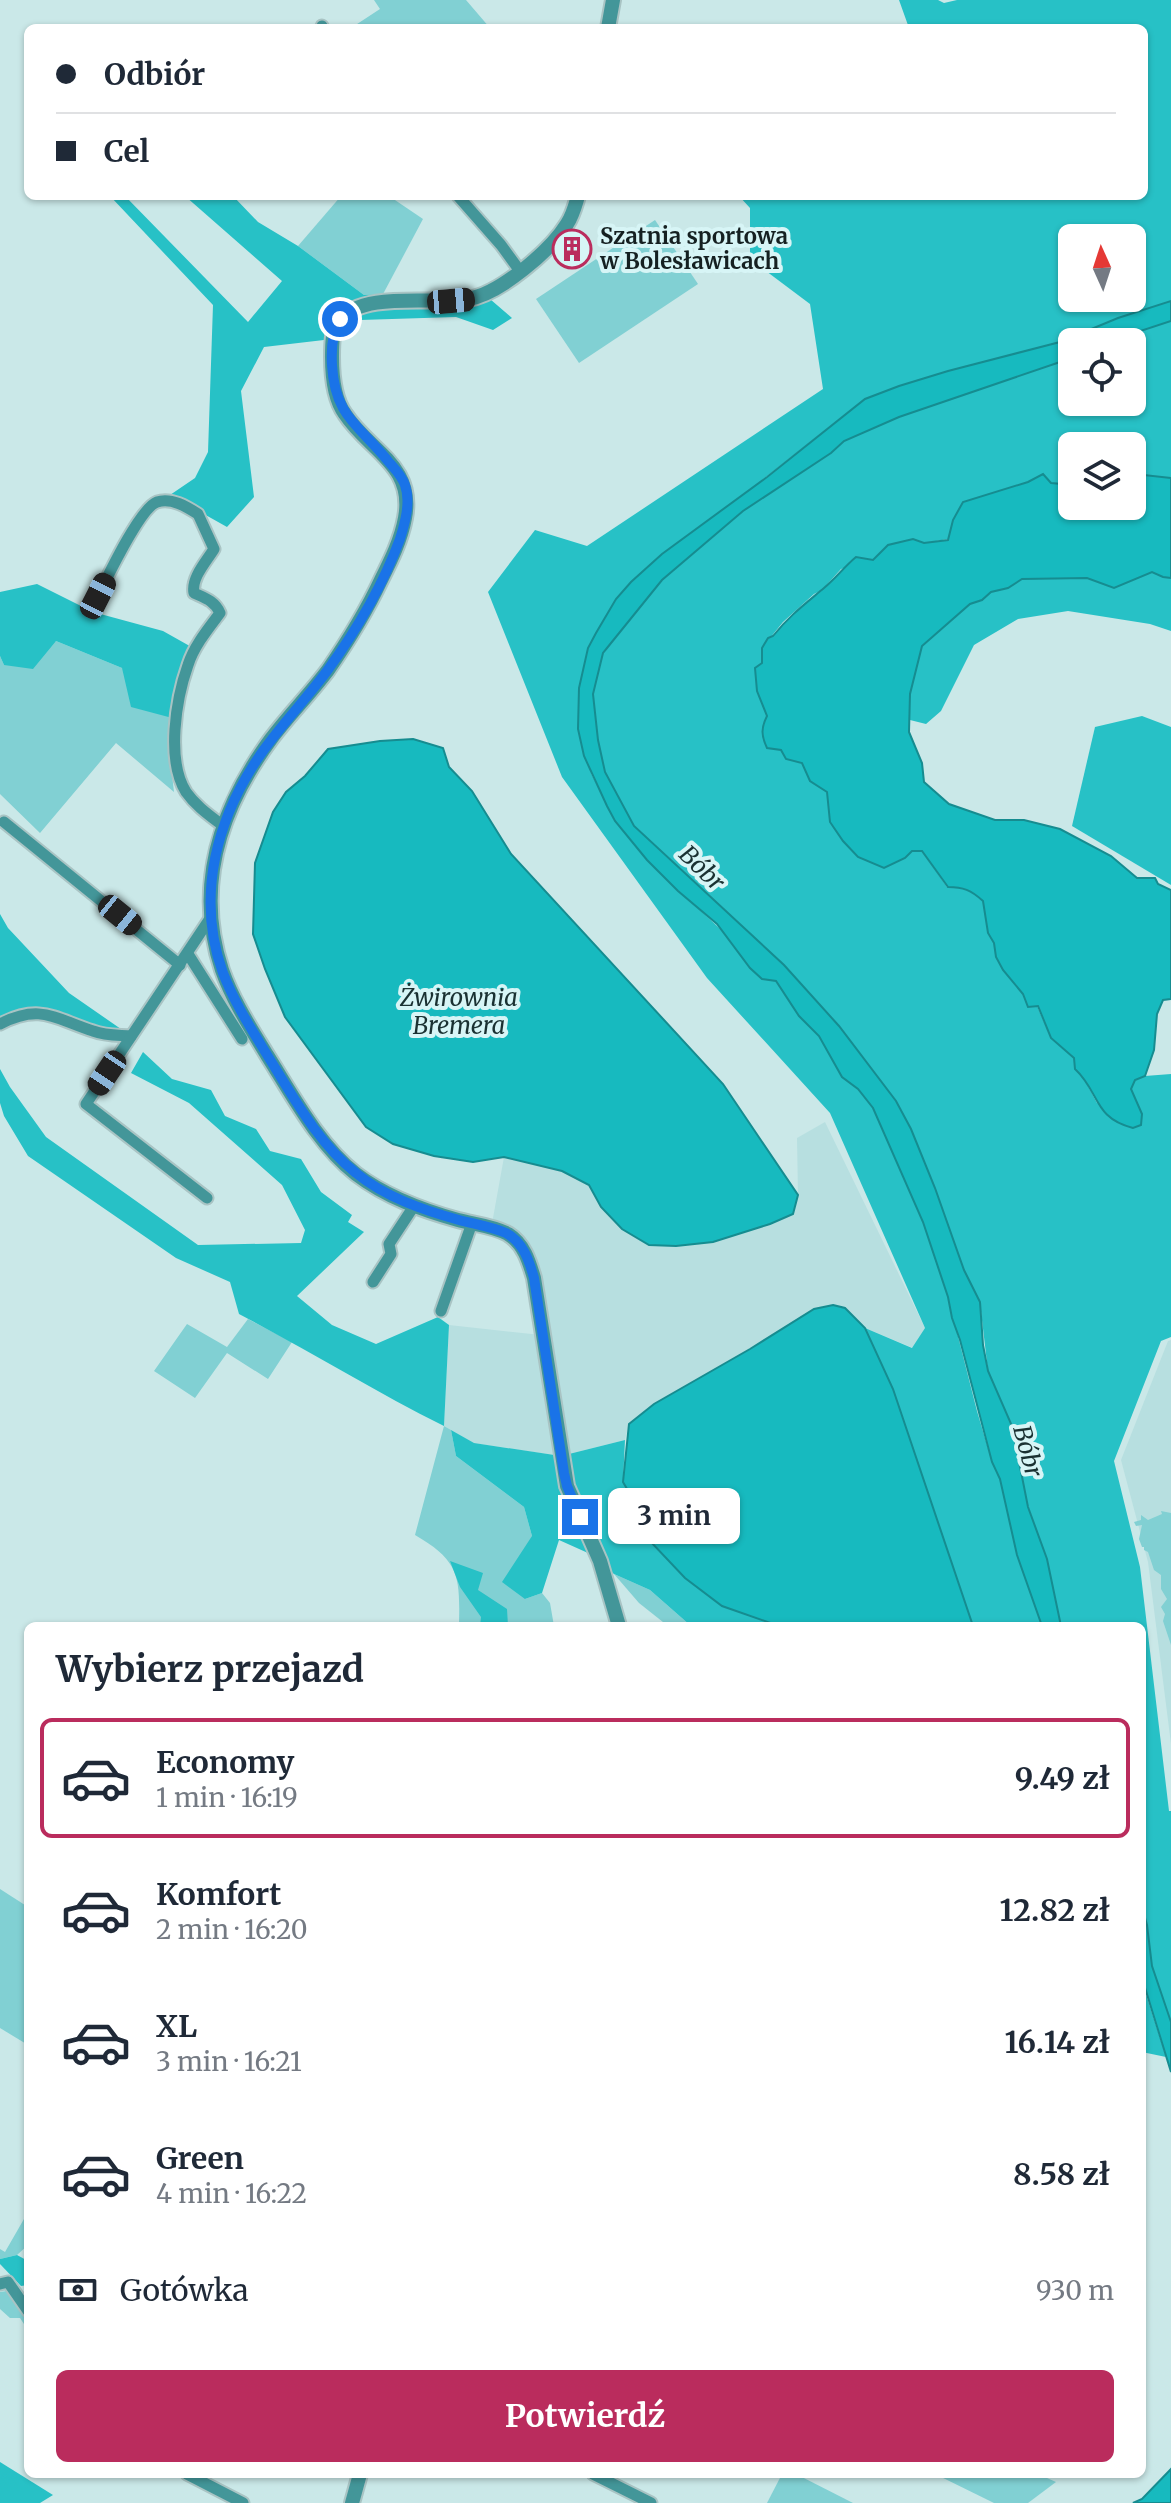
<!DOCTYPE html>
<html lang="pl">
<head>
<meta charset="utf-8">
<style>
	:root { --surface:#fff; --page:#f6f6f7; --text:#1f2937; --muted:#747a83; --line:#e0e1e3; --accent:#ba2c5d }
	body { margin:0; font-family:Merriweather,serif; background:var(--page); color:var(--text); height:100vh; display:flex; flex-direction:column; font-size:30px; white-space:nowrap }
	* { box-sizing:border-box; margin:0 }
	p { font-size:26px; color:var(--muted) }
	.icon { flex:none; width:44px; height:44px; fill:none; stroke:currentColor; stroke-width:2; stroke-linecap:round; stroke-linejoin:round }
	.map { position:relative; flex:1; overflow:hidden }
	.drawer { position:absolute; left:24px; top:1622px; width:1122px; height:856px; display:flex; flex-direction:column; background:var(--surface); border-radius:12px; box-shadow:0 2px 6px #0004 }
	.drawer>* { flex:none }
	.top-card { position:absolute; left:24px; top:24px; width:1124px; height:176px; border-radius:12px; box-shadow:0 2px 6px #0004; display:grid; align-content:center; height:176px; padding:0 32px; background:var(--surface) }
	.needle { width:52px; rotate:357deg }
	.fabs { position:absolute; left:1058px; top:224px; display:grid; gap:16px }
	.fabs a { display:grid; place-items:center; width:88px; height:88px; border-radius:12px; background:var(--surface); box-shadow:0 2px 6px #0004; font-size:40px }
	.end { position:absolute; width:36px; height:36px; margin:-18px; border:10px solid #1a73e8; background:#fff; box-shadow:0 0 0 4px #fff }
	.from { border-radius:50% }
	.bubble { position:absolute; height:56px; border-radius:12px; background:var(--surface); box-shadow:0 2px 6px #0004; font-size:26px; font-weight:700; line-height:56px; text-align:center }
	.car { position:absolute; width:24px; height:48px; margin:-24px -12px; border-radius:10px; box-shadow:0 0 6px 2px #0007; background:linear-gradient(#222 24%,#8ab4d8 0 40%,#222 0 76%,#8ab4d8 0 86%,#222 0) }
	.top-card b { display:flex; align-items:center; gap:28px; height:76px; font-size:30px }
	.top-card b+b { border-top:2px solid var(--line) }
	.top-card i { width:20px; height:20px; background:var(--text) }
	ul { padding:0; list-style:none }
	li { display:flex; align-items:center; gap:24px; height:120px; margin:0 16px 12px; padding:0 16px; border:4px solid transparent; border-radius:12px }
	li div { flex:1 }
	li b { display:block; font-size:30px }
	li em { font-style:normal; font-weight:700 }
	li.selected { border-color:var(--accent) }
	li>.icon { width:72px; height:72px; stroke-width:1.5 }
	h2 { padding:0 32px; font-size:36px; line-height:96px }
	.pay { display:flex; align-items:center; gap:20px; height:88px; padding:0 32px; font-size:30px }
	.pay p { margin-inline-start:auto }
	.cta { display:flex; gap:16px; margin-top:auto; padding:16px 32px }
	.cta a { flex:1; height:92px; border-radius:12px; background:var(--accent); color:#fff; font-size:32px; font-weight:700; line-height:92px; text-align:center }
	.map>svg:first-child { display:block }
	.built { fill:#b7dfe0 }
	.green { fill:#81d0d3 }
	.forest { fill:#27c1c6; fill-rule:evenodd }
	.water { fill:#17babf; stroke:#168c90; stroke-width:2 }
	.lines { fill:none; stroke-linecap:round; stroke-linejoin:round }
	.minor-casing { stroke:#a9c4c4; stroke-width:15 }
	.tertiary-casing { stroke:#a9c4c4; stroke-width:18 }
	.minor { stroke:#439699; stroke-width:11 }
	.tertiary { stroke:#439699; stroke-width:14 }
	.route { stroke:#1a73e8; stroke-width:10 }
	.labels { text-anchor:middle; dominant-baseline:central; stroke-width:8; stroke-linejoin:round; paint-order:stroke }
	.poi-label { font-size:22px; font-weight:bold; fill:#152021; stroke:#d7f5f6; text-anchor:start }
	.water-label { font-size:24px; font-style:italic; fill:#1a3132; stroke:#d7f5f6 }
</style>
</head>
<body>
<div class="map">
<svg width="1171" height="2503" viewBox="0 0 1171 2503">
	<rect width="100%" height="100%" fill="#cae8e8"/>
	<!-- built -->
	<g class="built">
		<path d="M825,1122L925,1328L913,1348L865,1328L845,1308L814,1309L629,1424L625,1440L561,1456L473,1443L444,1426L449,1325L541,1335L525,1251L491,1229L504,1157L562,1171L589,1185L601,1207L622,1228L649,1245L676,1246L713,1242L770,1224L793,1214L798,1195L797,1138Z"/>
		<path d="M1171,1340V1744L1148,1562L1121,1460L1168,1341Z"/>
	</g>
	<!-- green -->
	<g class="green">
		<path d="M374,0H466L490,28H351L380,9Z"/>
		<path d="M341,196H389L423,219L382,296L364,295L298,246Z"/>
		<path d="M655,220L698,284L579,363L536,299Z"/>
		<path d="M56,641L122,668L176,719L171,766L174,792L116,743L40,833L0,794V656L4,665Z"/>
		<path d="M248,1319L292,1342L268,1379L227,1353L195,1398L154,1371L187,1324L227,1347Z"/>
		<path d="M444,1426L451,1430L456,1456L524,1507L532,1536L525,1599L542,1593L550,1603L554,1626H459C460,1577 460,1561 415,1535Z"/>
		<path d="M1161,1511L1171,1513V1645L1163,1621L1165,1614L1161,1607L1167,1599L1161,1589V1575L1154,1570L1148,1552L1144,1550V1547H1142L1139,1539L1142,1525L1136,1526L1134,1522L1141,1520V1515L1148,1520L1162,1514Z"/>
		<path d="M614,1574L650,1590L691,1626H668L639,1603Z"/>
		<path d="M0,1889L28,1907V2045L0,2028Z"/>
		<path d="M28,2212V2245L17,2255L0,2259V2249L5,2252Z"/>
		<path d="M7,2291L28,2319V2330L20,2318H10L0,2309V2292Z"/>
		<path d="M782,2474H796L853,2503H767Z"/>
		<path d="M935,2474H1038L1056,2482L1028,2503H994Z"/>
	</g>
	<!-- forest -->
	<g class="forest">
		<path d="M899,0H938L944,3L957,0H1171V301L1118,318L1052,345L948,371L900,386L865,399L762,480L594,637L583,668L591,773L614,820L657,870L775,980L799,1016L819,1036L842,1077L858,1089L873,1108L903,1173L923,1222L948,1297L977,1411L992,1462L998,1472L1005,1494L1017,1555L1042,1626H973L893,1389L865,1328L912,1348L925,1328L830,1113L707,978L562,777L488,592L535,530L587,546L823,389L810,304L750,259V208L739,196H1144V28H909ZM1072,238H1132V298H1072Z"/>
		<path d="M110,196H125L248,322L282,281L185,196H233L258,222L298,246L364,295L483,293L512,318L493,330L456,317L360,320L341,338L264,347L241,391L254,497L227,527L170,495L195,478L208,452L213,305Z"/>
		<path d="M1171,321V478L1144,475L1132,484V446H1072V492L1062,484L1051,483L1043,474L1029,482L963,502L953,520L948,539L924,543L888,545L873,560L841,569L822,590L814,594L783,622L762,648V663L757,691L767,716C761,728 761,735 767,748L781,750L786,759L802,763L810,781L827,792L830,822L858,857L922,851L947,887C963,887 971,890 983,901L988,933L994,943L996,957L1003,970L1023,994L1028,1007L1037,1006L1051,1038L1074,1058L1075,1069L1082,1075L1097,1103L1142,1114L1131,1089L1135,1080L1145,1076L1171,1074V1337L1161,1341L1114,1461L1140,1567L1169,1811H1171V2023C1163,2000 1152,1976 1149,1951C1146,1936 1146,1922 1142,1907V1626H1061L1047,1559L1028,1506L997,1395L988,1371L980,1303L964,1270L935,1188L911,1129L896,1102L839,1026L784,965L633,825L605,772L598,740L593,694L603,653L636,610L662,579L743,511L831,453L844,441L899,417L1072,357V402H1132V342H1107Z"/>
		<path d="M1152,572L1163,577L1171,578V631L1150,624L1068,611L1018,619L974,645L941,711L926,724L910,720V694L921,646L970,604L982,600L991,592L1008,588L1022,579L1087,578L1114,588Z"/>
		<path d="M37,584L93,612L163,631L195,649L176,719L131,707L122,668L56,641L33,669L4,665L0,656V592Z"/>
		<path d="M1142,716L1171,727V885L1072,826L1095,727Z"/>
		<path d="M0,914L8,928L69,993L131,1036L51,1014L0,1025Z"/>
		<path d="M143,1052L172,1079L211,1090L225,1116L256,1129L270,1151L301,1159L321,1192L352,1215L348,1222L364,1232L297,1296L332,1325L376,1344L438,1317L449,1325L444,1426C374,1391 308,1350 239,1314L230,1282L176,1258L28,1156L4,1116L0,1103V1069L10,1087L46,1137L198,1245L301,1243L305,1230L282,1185L189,1103L131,1073Z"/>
		<path d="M451,1430L474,1443L561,1456L625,1440L623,1482L634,1501L649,1540L722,1606L779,1626H691L650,1590L614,1574L588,1553L559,1540L542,1593L525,1599L502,1582L532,1536L524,1507L456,1456Z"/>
		<path d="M450,1561L483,1573L478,1590L507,1609L508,1626H480L481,1617L460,1587Z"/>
		<path d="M1142,1978L1144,1988L1166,2057L1142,2052Z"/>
		<path d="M17,2255L28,2261V2285L21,2286L0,2264V2259Z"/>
		<path d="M0,2462L53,2495L40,2503H0Z"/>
	</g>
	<!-- water -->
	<g class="water">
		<path d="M1171,301V321L1107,342H1072V357L1063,361L899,417L844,441L831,453L743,511L662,580L607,648L603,653L593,694L598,740L605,772L634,826L784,965L839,1026L896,1101L911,1129L935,1188L964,1270L980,1302L983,1345L988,1371L1012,1426L1028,1507L1047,1559L1061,1626H1042L1017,1555L1000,1479L992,1462L960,1340L952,1318L948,1297L923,1222L873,1108L858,1089L842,1077L819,1036L799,1016L776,981L762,979L750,968L717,924L678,891L647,860L615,821L607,806L584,756L578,729L579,688L588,648L596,633L616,599L631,582L662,554L767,477L865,399L899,386L948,371L1060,342L1118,318Z"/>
		<path d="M1043,474L1051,483L1062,484L1072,492V506H1132V484L1144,475L1171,478V578L1163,577L1152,572L1114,588L1087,578L1022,579L1008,588L991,592L982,600L970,604L922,646L910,694L909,732L922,763L924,782L949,804L995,820H1024L1060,829L1111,856L1137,878H1155L1158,884L1171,890V999L1163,1000L1157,1014L1154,1050L1145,1076L1135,1080L1131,1089L1142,1114L1141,1125L1133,1128C1093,1118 1100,1092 1075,1069L1074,1058L1051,1038L1038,1006L1028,1007L1023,994L1003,970L996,957L994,943L988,933L983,901C971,890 963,887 948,887L922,851H912L905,858L884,868L858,857L843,841L830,822L827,792L810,781L802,763L786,759L781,750L767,748C761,735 761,728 767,716L757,691L755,668L762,663V648L768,638L773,636C789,616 805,604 824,588C836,578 844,567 856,557L873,560L888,545L913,539L924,543L948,540L953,520L963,502L1028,482Z"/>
		<path d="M413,739L443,748L449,767L472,791L511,854L723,1084L798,1195L793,1214L770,1224L713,1242L676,1246L649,1245L622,1229L601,1207L589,1185L562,1171L504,1157L473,1162L434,1156L393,1144L366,1127L285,1017L265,969L253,934L255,863L273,812L286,792L305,776L328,749L380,741Z"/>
		<path d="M833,1305L845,1308L865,1328L893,1389L973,1626H779L722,1606L685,1578L649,1540L634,1501L623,1482L629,1424L654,1404L750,1349L814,1309Z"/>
		<path d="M1142,1907L1147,1925L1152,1966L1171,2022V2072L1142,1978Z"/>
		<path d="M1171,2469V2503H1133L1142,2499Z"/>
	</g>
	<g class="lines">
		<!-- minor casing -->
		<g class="minor-casing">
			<g id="minor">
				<path d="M322,26L323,28"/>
				<path d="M458,196L501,245L520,271"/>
				<path d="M98,596C107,578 140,508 157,502C171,497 187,507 198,514L214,549C206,562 191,578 194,593C205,598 215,601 220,613C208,629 194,646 188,665C176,699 166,760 186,792C196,806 209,815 222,825"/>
				<path d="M4,822L180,965"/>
				<path d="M188,954L242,1039"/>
				<path d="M0,1024C41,1003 55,1019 93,1031C106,1036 118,1035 131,1036"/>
				<path d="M207,1198L86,1104L211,917"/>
				<path d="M373,1282L391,1254L389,1244L414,1206"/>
				<path d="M441,1311L472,1223"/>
				<path d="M0,2284L8,2282L28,2311"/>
				<path d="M187,2474L243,2503"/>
				<path d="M593,2474L651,2503"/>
			</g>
		</g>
		<!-- tertiary casing -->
		<g class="tertiary-casing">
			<g id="tertiary">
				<path d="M608,28L613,0"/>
				<path d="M578,196C575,206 573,215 567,224C551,250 500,294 468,299C434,305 362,290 339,321C332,330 332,345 332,357C332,374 334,399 345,414C369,451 415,465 405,518C401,540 391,560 381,580C366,612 348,641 328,670C310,694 289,715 271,739C221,807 194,886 222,970C233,1001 250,1027 267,1055C293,1096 318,1144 356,1174C386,1197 422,1210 458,1220C473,1224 494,1226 508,1234C524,1244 529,1261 534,1278L567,1486L600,1561L619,1626"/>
				<path d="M352,2503L360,2474"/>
			</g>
		</g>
		<!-- minor -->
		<use href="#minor" class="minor"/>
		<!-- tertiary -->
		<use href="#tertiary" class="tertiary"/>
	</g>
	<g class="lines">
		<!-- route -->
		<path class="route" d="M340,319C332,333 331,349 332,365C335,417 359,425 388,461C394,468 402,476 405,485C411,502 405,523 400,539C383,585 356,631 327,671C307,698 283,723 263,751C217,816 195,896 223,973C235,1004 252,1030 269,1058C294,1098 318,1143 356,1173C385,1197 423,1210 459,1220C474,1224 492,1227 506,1233C523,1242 529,1260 534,1278L564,1473L567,1486L580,1517"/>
	</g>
	<!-- icons -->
	<defs>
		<g id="building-ring" transform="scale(2)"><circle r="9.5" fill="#d7f5f6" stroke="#ba2c5d" stroke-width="1.5"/><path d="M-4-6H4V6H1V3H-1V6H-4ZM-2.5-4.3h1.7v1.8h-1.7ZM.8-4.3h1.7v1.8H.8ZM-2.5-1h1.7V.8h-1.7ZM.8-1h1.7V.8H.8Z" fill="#ba2c5d"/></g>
	</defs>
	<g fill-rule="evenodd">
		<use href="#building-ring" x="572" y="249"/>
	</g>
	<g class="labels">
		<!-- poi labels -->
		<g class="poi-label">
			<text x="600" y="236">Szatnia sportowa<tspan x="600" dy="25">w Bolesławicach</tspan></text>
		</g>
		<!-- water labels -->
		<g class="water-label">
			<text transform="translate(702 868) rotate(44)">Bóbr</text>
			<text x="459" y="997">Żwirownia<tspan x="459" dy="28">Bremera</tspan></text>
			<text transform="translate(1028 1451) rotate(75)">Bóbr</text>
		</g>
	</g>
</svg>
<div class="fabs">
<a><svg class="needle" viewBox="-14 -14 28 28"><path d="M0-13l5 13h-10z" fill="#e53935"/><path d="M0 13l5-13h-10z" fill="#747a83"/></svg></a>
<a><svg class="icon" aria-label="locate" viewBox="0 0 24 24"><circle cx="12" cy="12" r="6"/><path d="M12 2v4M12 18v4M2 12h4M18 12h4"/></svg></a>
<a><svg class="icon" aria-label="layers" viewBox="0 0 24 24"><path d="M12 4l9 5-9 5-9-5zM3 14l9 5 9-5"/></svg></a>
</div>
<i class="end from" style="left:340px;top:319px"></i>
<i class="end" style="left:580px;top:1517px"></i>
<div class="bubble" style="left:608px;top:1488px;width:132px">3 min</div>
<i class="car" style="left:451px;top:301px;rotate:85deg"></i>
<i class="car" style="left:98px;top:596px;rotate:27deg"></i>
<i class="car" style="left:120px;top:915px;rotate:129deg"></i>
<i class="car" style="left:107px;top:1073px;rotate:214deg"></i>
<div class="top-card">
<b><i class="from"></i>Odbiór</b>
<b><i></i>Cel</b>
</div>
<section class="drawer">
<h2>Wybierz przejazd</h2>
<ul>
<li class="selected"><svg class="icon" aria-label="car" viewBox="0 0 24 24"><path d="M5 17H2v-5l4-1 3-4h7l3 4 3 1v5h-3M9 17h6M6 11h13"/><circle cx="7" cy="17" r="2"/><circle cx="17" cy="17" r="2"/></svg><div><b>Economy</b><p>1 min · 16:19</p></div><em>9.49 zł</em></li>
<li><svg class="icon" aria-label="car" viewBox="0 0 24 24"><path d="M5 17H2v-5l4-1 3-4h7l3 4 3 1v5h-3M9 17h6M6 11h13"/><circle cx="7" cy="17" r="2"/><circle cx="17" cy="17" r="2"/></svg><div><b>Komfort</b><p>2 min · 16:20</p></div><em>12.82 zł</em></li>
<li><svg class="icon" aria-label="car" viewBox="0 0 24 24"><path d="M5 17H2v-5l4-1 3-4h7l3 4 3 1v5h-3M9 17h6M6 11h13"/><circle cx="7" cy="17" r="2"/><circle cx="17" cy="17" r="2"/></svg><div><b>XL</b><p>3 min · 16:21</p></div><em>16.14 zł</em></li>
<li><svg class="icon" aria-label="car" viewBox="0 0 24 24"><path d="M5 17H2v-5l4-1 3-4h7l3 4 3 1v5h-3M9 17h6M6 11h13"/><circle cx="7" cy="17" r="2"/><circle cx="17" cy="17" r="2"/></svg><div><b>Green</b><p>4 min · 16:22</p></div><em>8.58 zł</em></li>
</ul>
<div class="pay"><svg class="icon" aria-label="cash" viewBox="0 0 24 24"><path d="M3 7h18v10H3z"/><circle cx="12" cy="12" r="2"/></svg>Gotówka<p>930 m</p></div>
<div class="cta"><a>Potwierdź</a></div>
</section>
</div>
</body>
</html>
